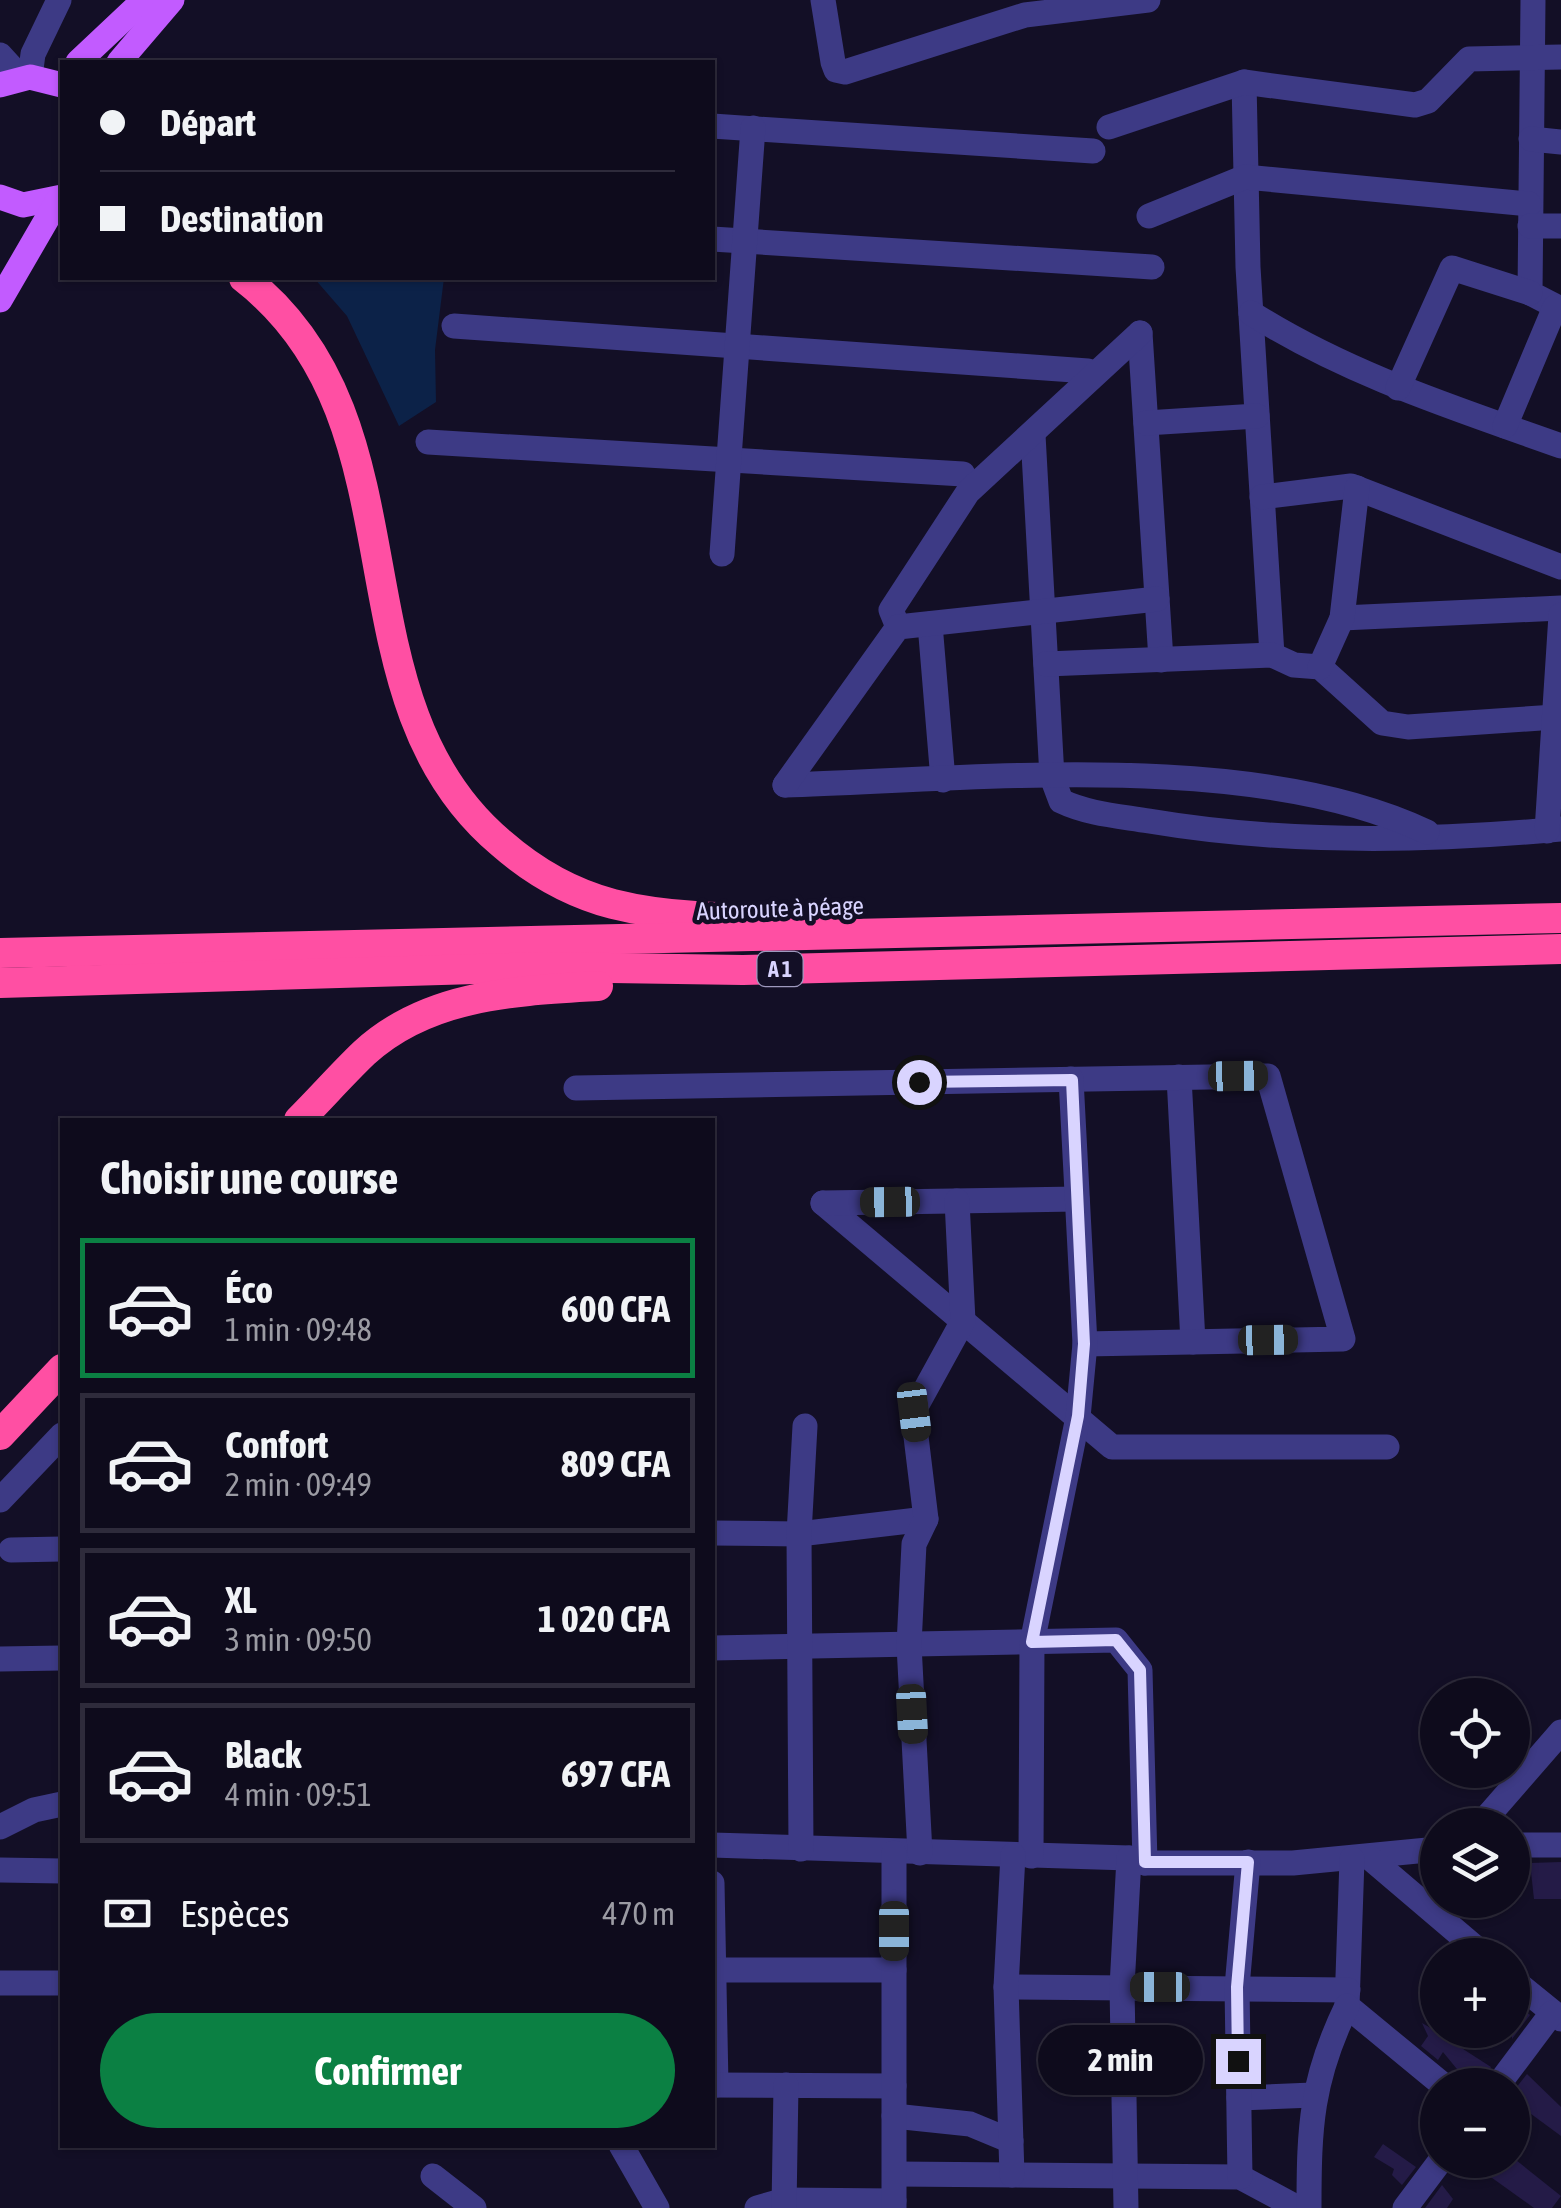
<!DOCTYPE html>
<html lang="fr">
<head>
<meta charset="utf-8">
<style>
	:root { --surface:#0e0b1c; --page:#1c1929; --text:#f1f3f6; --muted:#9b9ba3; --line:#2e2b3b; --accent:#0b8043 }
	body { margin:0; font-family:"Asap Condensed",sans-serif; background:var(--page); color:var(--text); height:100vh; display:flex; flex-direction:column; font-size:38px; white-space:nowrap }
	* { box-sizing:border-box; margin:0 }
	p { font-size:32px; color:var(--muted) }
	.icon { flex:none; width:55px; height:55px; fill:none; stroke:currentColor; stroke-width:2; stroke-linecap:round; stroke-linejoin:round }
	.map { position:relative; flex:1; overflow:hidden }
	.side { position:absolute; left:60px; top:1118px; width:655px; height:1030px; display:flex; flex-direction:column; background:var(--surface); border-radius:0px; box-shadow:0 2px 8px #0004,0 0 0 2px var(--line) }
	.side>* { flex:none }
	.banner { position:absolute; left:60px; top:60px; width:655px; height:220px; border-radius:0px; box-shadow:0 2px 8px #0004,0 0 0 2px var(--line); display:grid; align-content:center; height:220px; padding:0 40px; background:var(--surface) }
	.controls { position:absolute; left:1420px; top:1678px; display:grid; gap:20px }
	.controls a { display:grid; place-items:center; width:110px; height:110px; border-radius:50%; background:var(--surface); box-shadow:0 2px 8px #0004,0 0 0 2px var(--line); font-size:50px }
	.end { position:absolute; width:45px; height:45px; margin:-22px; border:12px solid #d9d4ff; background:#111; box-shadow:0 0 0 5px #111 }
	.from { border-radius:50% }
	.bubble { position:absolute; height:70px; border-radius:35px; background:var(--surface); box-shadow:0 2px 8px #0004,0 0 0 2px var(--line); font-size:32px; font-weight:700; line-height:70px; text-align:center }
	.car { position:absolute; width:30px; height:60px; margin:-30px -15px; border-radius:12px; box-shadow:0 0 8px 2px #0007; background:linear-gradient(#222 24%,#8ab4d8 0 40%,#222 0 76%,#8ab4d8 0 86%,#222 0) }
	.banner b { display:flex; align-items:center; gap:35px; height:95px; font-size:38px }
	.banner b+b { border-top:2px solid var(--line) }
	.banner i { width:25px; height:25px; background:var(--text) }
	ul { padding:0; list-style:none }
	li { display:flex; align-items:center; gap:30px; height:140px; margin:0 20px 15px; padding:0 20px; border:5px solid var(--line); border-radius:0px }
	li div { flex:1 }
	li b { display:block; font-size:38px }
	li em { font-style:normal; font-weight:700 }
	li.on { border-color:var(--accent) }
	li>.icon { width:90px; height:90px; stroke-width:1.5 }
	h2 { padding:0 40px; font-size:45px; line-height:120px }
	.pay { display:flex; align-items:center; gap:25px; height:110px; padding:0 40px; font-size:38px }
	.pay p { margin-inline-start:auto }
	.primary-button { display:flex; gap:20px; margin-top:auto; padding:20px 40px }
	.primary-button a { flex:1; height:115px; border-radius:60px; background:var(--accent); color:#fff; font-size:40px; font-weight:700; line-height:115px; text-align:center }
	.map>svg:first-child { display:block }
	.water { fill:#0c2248 }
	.building { fill:#241b47 }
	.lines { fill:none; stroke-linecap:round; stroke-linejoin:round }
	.minor { stroke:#3d3a85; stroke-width:25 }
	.major { stroke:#c25bff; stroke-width:25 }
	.highway { stroke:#ff4fa3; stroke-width:30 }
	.route { stroke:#d9d4ff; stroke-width:12 }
	.labels { text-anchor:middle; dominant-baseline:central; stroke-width:9; stroke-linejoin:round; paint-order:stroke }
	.shield { fill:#130f26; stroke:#9e99be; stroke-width:2.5 }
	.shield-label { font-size:22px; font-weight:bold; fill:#d9d4ff }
	.street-label { font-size:25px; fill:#d9d4ff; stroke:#130f26 }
</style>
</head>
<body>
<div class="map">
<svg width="1561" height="2208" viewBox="0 0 1561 2208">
	<rect width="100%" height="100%" fill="#130f26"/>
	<!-- water -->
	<path class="water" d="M314,278H444L435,350L436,402L399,426L347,316Z"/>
	<!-- building -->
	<g class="building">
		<path d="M1561,1862V1899H1534L1530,1863Z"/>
		<path d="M1519,2006L1530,2015L1512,2039V2015Z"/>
		<path d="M1422,2023L1434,2030H1453L1446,2038L1491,2067L1482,2085H1470L1443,2052L1438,2060L1421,2046L1428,2036Z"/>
		<path d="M1527,2074L1561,2107V2136L1512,2100V2093Z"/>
		<path d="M1383,2144L1416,2167L1402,2185L1392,2175L1394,2169L1374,2157Z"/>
		<path d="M1467,2160H1516L1561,2196L1552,2208H1534Z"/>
		<path d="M1442,2185L1453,2199L1447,2208H1425Z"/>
	</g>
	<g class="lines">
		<!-- minor -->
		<g class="minor">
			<path d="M823,0L833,62L836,70L845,72L1025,15L1148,0"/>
			<path d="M1533,0L1530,293L1561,309"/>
			<path d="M0,55L21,78"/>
			<path d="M30,77L33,54L59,0"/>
			<path d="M1244,82L1248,267L1272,655"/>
			<path d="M712,126L1093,151"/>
			<path d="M1109,127L1244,82L1415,105L1428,101L1469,59L1561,57"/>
			<path d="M1531,139L1561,142"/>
			<path d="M1149,216L1245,177L1529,204"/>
			<path d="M1530,226H1561"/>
			<path d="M712,239L1152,267"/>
			<path d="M1251,313C1347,374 1454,408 1561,446"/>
			<path d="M454,326L1088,371"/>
			<path d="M1140,333L1161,660"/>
			<path d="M1398,388L1452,268L1530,293"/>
			<path d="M1146,423L1257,416"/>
			<path d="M1505,426L1555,307"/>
			<path d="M1033,435L1052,777L1061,801C1088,814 1119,816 1149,821C1285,844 1424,842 1561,829"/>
			<path d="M428,442L963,474"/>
			<path d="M1262,497L1351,486L1561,567"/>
			<path d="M722,554L753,128"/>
			<path d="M1342,618L1561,608"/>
			<path d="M930,624L943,780"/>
			<path d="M898,627L891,610L968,492L1140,333"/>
			<path d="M1046,664L1272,655L1294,665L1320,667L1382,723L1408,727L1555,717"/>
			<path d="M1320,667L1342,618L1357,488"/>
			<path d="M785,785C977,779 1252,749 1427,832"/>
			<path d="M785,785L898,627L1157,599"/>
			<path d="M1547,831L1561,615"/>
			<path d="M1179,1077L1193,1342"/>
			<path d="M576,1088L1268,1076L1343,1339L1085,1344"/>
			<path d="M823,1203L1112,1447H1387"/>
			<path d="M823,1203L1077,1199"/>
			<path d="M0,1500L62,1435"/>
			<path d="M712,1533L799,1534L926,1519"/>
			<path d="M11,1550L62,1549"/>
			<path d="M712,1648L1116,1640L1140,1670L1145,1863"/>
			<path d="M0,1659L62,1658"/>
			<path d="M1480,1825L1561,1732"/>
			<path d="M0,1827L34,1810L62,1804"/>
			<path d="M712,1845L1129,1858L1145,1863H1293L1438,1849"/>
			<path d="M1512,1845H1561"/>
			<path d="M801,1849L799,1534L805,1426"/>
			<path d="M920,1853L909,1645L914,1544L926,1519L913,1412L963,1321L957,1201"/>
			<path d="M1031,1856L1032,1643L1078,1417L1085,1344L1071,1079"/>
			<path d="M1370,1858L1484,1955"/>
			<path d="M1352,1859L1347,2006L1443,2085"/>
			<path d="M0,1870L62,1871"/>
			<path d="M712,1883L716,2085"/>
			<path d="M712,1970H894"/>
			<path d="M1512,1979L1561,2019"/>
			<path d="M0,1983H62"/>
			<path d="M1006,1987L1348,1990"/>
			<path d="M712,2085L894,2086"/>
			<path d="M1498,2085L1552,2013"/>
			<path d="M1239,2098L1313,2095"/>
			<path d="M894,2116L970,2124L1011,2141"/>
			<path d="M621,2145L657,2208"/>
			<path d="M895,2174L1240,2177L1298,2208"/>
			<path d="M1012,2175L1006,1987L1013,1855"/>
			<path d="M433,2176L474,2208"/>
			<path d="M1240,2177L1237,1987L1248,1862"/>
			<path d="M757,2208L785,2200L894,2201"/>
			<path d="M784,2208L786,2085"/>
			<path d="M894,2208V1853"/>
			<path d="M1126,2208L1122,1987L1129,1858"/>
			<path d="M1309,2208C1309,2127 1311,2080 1347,2006"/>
			<path d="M1405,2208L1441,2160"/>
		</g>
		<!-- major -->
		<g class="major">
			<path d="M78,62L144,0"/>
			<path d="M119,62L172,0"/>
			<path d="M0,85L30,77L62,85"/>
			<path d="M0,197L23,205L62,197"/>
			<path d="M0,300L58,200"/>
		</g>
		<!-- highway -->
		<g class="highway">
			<path d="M244,278C431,423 326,696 501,843C533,871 571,893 613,904C680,921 750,917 818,918"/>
			<path d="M0,953L1561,918"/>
			<path d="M0,983L545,967L743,970L1561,949"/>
			<path d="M299,1120C321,1098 342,1074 364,1053C428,994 516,991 598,986"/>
			<path d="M0,1435L62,1369"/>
		</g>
	</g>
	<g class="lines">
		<!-- route -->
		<path class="route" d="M919,1082L1072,1080L1084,1344L1078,1416L1032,1642L1116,1640L1140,1670L1145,1862H1248L1237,1987L1238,2061"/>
	</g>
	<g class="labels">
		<!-- shield labels -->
		<rect class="shield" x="757.5" y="952" width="45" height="34" rx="8"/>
		<g class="shield-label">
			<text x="780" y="969">A 1</text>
		</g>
		<!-- street labels -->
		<g class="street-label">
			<text transform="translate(780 908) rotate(-2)">Autoroute à péage</text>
		</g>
	</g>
</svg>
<div class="controls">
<a><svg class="icon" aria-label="locate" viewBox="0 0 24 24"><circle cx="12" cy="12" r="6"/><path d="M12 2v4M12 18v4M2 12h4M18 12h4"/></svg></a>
<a><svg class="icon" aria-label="layers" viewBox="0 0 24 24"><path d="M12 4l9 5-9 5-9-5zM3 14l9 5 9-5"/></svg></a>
<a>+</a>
<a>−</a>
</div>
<i class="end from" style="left:919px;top:1082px"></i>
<i class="end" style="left:1238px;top:2061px"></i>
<div class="bubble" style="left:1038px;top:2025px;width:165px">2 min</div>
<i class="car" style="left:1238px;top:1076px;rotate:89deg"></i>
<i class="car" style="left:890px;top:1202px;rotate:269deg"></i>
<i class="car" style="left:1268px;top:1340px;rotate:89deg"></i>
<i class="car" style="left:914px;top:1412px;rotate:173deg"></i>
<i class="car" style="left:912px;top:1714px;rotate:177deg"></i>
<i class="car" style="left:894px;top:1931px;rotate:180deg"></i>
<i class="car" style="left:1160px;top:1987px;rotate:270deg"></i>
<div class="banner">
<b><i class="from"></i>Départ</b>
<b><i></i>Destination</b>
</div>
<section class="side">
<h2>Choisir une course</h2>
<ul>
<li class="on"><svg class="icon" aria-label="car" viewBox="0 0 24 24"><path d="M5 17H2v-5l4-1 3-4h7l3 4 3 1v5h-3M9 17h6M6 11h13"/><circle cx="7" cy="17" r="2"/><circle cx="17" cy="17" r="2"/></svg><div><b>Éco</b><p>1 min · 09:48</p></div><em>600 CFA</em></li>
<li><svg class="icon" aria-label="car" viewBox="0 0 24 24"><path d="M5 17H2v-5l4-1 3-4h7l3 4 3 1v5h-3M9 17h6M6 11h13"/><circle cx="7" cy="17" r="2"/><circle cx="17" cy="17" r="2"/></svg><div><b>Confort</b><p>2 min · 09:49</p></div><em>809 CFA</em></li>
<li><svg class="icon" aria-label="car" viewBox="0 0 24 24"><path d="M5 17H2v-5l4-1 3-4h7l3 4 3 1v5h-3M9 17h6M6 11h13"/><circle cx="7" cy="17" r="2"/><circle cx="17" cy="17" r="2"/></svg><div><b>XL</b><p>3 min · 09:50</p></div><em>1 020 CFA</em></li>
<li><svg class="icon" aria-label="car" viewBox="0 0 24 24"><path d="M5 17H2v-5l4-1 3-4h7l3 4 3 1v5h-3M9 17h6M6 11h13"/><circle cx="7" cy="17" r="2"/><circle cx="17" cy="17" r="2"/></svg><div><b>Black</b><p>4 min · 09:51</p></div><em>697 CFA</em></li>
</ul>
<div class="pay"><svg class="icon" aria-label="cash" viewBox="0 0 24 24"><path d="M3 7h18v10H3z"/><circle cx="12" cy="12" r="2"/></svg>Espèces<p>470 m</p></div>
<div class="primary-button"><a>Confirmer</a></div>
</section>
</div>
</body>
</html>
